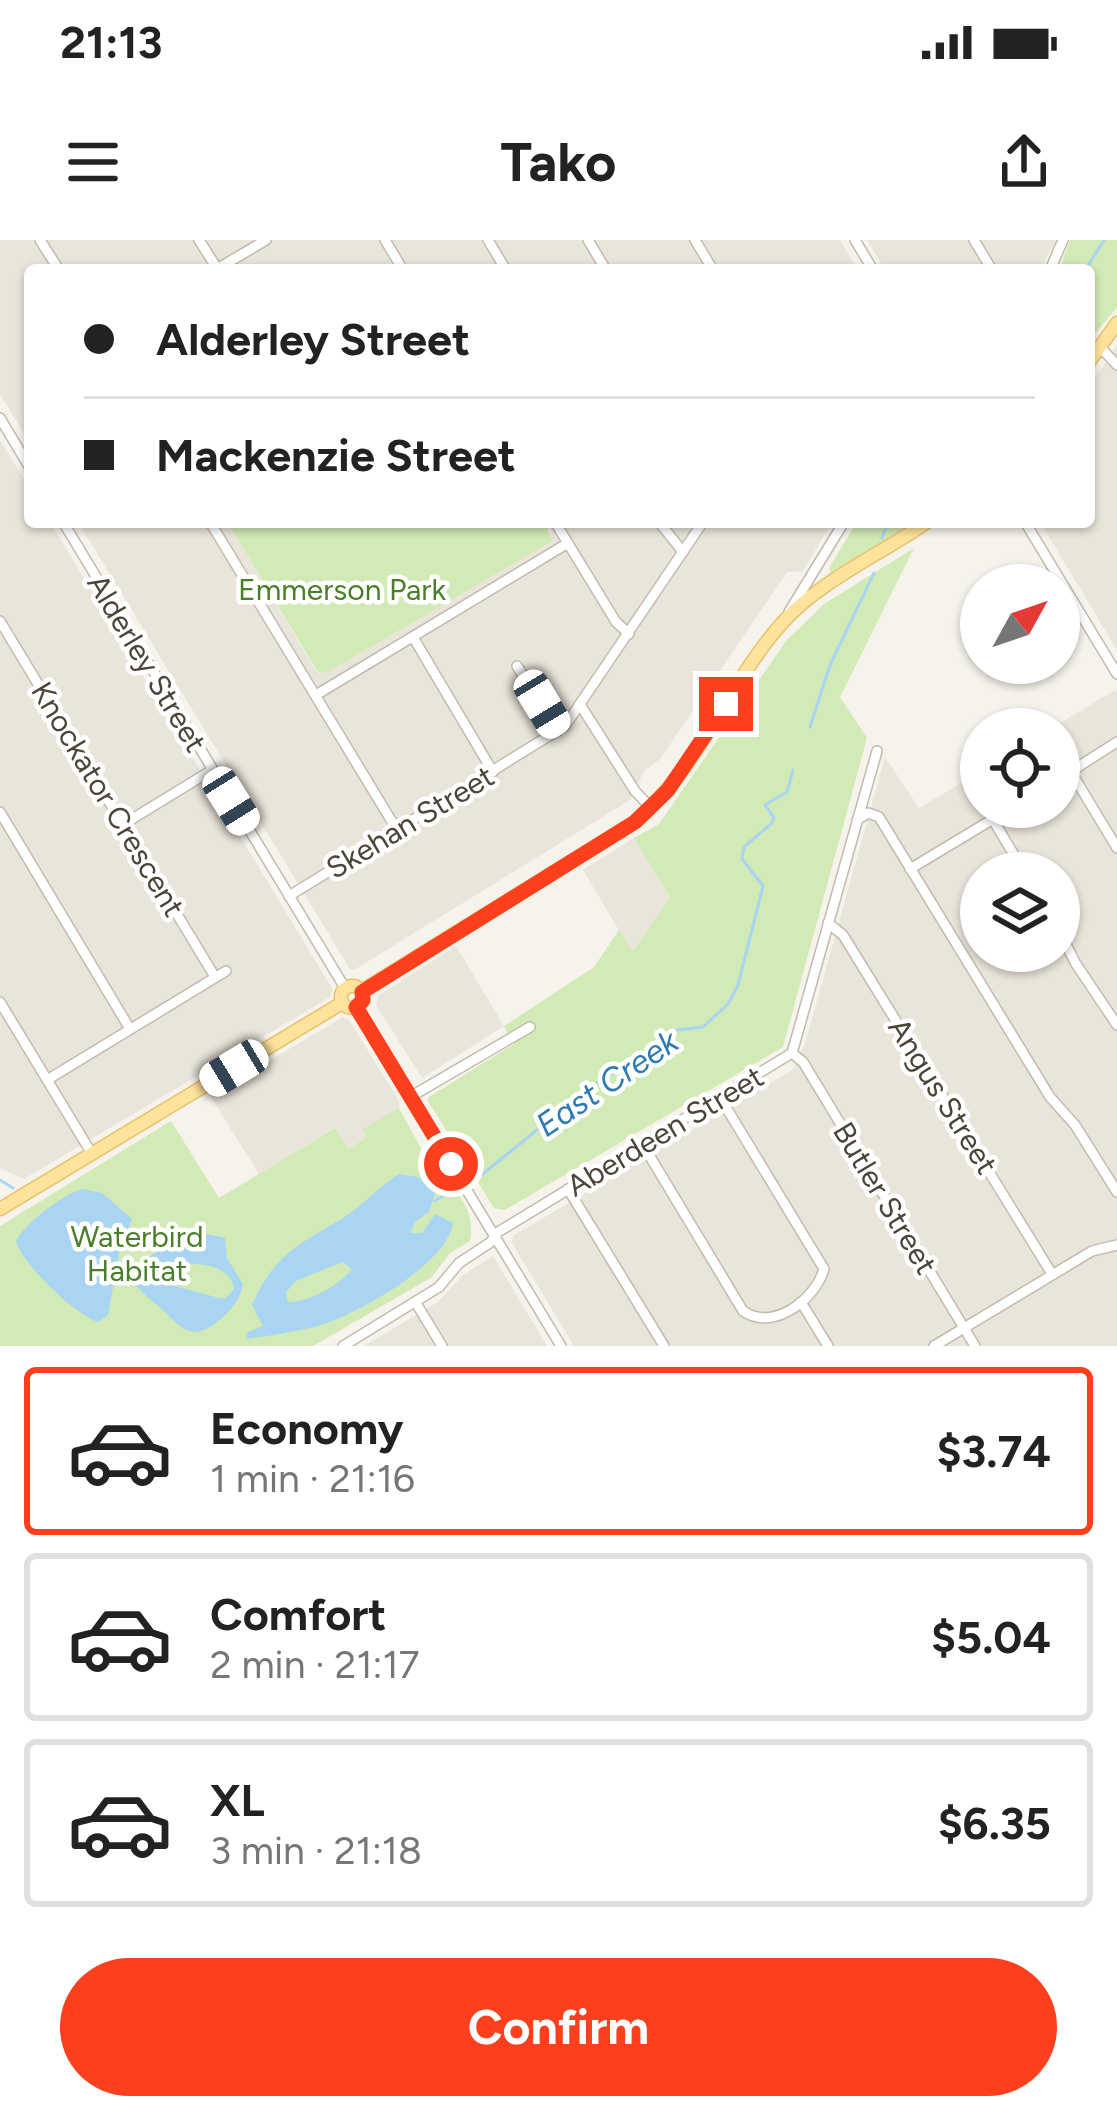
<!DOCTYPE html>
<html lang="en">
<head>
<meta charset="utf-8">
<style>
	:root { --surface:#fff; --page:#f6f6f6; --text:#222; --muted:#767676; --line:#e0e0e0; --accent:#fc3f1d }
	body { margin:0; font-family:Figtree,sans-serif; background:var(--page); color:var(--text); height:100vh; display:flex; flex-direction:column; font-size:45px; white-space:nowrap }
	* { box-sizing:border-box; margin:0 }
	p { font-size:39px; color:var(--muted) }
	.icon { flex:none; width:66px; height:66px; fill:none; stroke:currentColor; stroke-width:2; stroke-linecap:round; stroke-linejoin:round }
	.map { position:relative; height:1106px; overflow:hidden }
	.panel { display:flex; flex-direction:column; background:var(--surface); flex:1 }
	.panel>* { flex:none }
	.guide { position:absolute; left:24px; top:24px; width:1071px; height:264px; border-radius:12px; box-shadow:0 3px 9px #0004; display:grid; align-content:center; height:264px; padding:0 60px; background:var(--surface) }
	.needle { width:78px; rotate:50deg }
	.controls { position:absolute; left:960px; top:324px; display:grid; gap:24px }
	.controls a { display:grid; place-items:center; width:120px; height:120px; border-radius:50%; background:var(--surface); box-shadow:0 3px 9px #0004; font-size:60px }
	.end { position:absolute; width:54px; height:54px; margin:-27px; border:15px solid #fc3f1d; background:#fff; box-shadow:0 0 0 6px #fff }
	.from { border-radius:50% }
	.car { position:absolute; width:36px; height:72px; margin:-36px -18px; border-radius:15px; box-shadow:0 0 9px 3px #0007; background:linear-gradient(#fff 24%,#345 0 40%,#fff 0 76%,#345 0 86%,#fff 0) }
	.guide b { display:flex; align-items:center; gap:42px; height:114px; font-size:45px }
	.guide b+b { border-top:3px solid var(--line) }
	.guide i { width:30px; height:30px; background:var(--text) }
	ul { padding:21px 0 0; list-style:none }
	li { display:flex; align-items:center; gap:36px; height:168px; margin:0 24px 18px; padding:0 36px; border:6px solid var(--line); border-radius:12px }
	li div { flex:1 }
	li b { display:block; font-size:45px }
	li em { font-style:normal; font-weight:700 }
	li.current { border-color:var(--accent) }
	li>.icon { width:108px; height:108px; stroke-width:1.5 }
	.button { display:flex; gap:24px; margin-top:auto; padding:24px 60px }
	.button a { flex:1; height:138px; border-radius:72px; background:var(--accent); color:#fff; font-size:48px; font-weight:700; line-height:138px; text-align:center }
	.status { display:flex; justify-content:space-between; align-items:center; height:84px; padding:0 60px; background:var(--surface); direction:ltr }
	.status svg { height:33px; fill:currentColor }
	header { display:flex; justify-content:space-between; align-items:center; height:156px; padding:0 60px; background:var(--surface); font-size:54px; font-weight:700 }
	.map>svg:first-child { display:block }
	.residential { fill:#eae5da; fill-rule:evenodd }
	.green { fill:#d2eab5 }
	.water { fill:#a9d4f2; fill-rule:evenodd }
	.lines { fill:none; stroke-linecap:round; stroke-linejoin:round }
	.stream { stroke:#a9d4f2; stroke-width:3 }
	.minor-casing { stroke:#c2bbae; stroke-width:12 }
	.major-casing { stroke:#e6c16a; stroke-width:15 }
	.minor { stroke:#fff; stroke-width:9 }
	.major { stroke:#ffe39c; stroke-width:12 }
	.route { stroke:#fc3f1d; stroke-width:15 }
	.labels { text-anchor:middle; dominant-baseline:central; stroke-width:9; stroke-linejoin:round; paint-order:stroke }
	.park-label { font-size:30px; fill:#4a7f2a; stroke:#fff }
	.street-label { font-size:30px; fill:#4b4439; stroke:#fff }
	.water-label { font-size:33px; font-style:italic; fill:#2e7ab2; stroke:#fff }
</style>
</head>
<body>
<div class="status"><b>21:13</b><svg viewBox="0 0 49 12"><path d="M0 12V9h3v3zM5 12V6h3v6zM10 12V3h3v9zM15 12V0h3v12zM26 1h20v11H26zM47 4h2v5h-2z"/></svg></div>
<header><svg class="icon" aria-label="menu" viewBox="0 0 24 24"><path d="M4 6h16M4 12h16M4 18h16"/></svg>Tako<svg class="icon" aria-label="share" viewBox="0 0 24 24"><path d="M12 15V3M7 8l5-5 5 5M5 13v7h14v-7"/></svg></header>
<div class="map">
<svg width="1117" height="1106" viewBox="0 0 1117 1106">
	<rect width="100%" height="100%" fill="#f6f3ec"/>
	<!-- residential -->
	<g class="residential">
		<path d="M0,0H840L858,30H30V203L0,154Z"/>
		<path d="M867,0H1056L1040,30H885Z"/>
		<path d="M1117,106V410L1040,282H1089V147Z"/>
		<path d="M0,200L30,249V282H50L333,750L330,757L24,939L0,928Z"/>
		<path d="M78,282H227L317,432L326,433L552,292L545,282H832L803,331L787,332L660,519L644,531L630,560L354,730L350,729Z"/>
		<path d="M1117,449V1106H574L512,1003L513,996L792,830L805,804L885,517L919,568L981,531V567H1059V489H1050ZM981,633H1059V711H981Z"/>
		<path d="M634,598L670,657L632,712L583,630Z"/>
		<path d="M456,706L504,786L422,838L376,765L379,755Z"/>
		<path d="M343,777L349,780L399,861V868L364,889L367,897L348,909L334,888L259,934L210,856Z"/>
		<path d="M493,1016L547,1106H364L438,1062L463,1035Z"/>
	</g>
	<!-- green -->
	<g class="green">
		<path d="M1070,0H1117V67L1089,101V30H1059Z"/>
		<path d="M227,282H545L552,301L326,433L318,432Z"/>
		<path d="M857,282H914L830,333V326Z"/>
		<path d="M914,308L840,457L867,498L783,807L505,970L494,968L428,861L429,857L514,804L504,786L594,727L619,690L633,711L670,657L634,598L659,584L786,401L824,364Z"/>
		<path d="M399,868C410,887 420,909 434,927C454,950 476,966 470,1001L450,1013L432,1037L313,1106H0V986L171,881L219,958L335,888L348,909L367,897L363,889Z"/>
	</g>
	<!-- water -->
	<g class="water">
		<path d="M399,934L418,937L435,953L429,972L415,982L410,993H422L435,974L453,983C447,1023 366,1068 330,1082C304,1091 273,1095 246,1099L248,1092L263,1086L252,1065C274,1013 302,1003 346,976C363,965 379,947 399,934ZM342,1022L352,1029C338,1046 310,1062 288,1062L286,1052L296,1041Z"/>
		<path d="M83,949L102,953L132,979L119,1014L108,1075L98,1082C75,1075 23,1024 16,1002C23,984 65,953 83,949Z"/>
		<path d="M202,993L225,998L227,1018L243,1044C240,1058 234,1067 223,1077C196,1100 187,1095 165,1072C155,1062 144,1056 136,1045C140,1007 174,1007 202,993ZM182,1024C202,1023 231,1026 234,1049L226,1058H219L164,1043L148,1033L153,1025Z"/>
	</g>
	<g class="lines">
		<!-- stream -->
		<g class="stream">
			<path d="M1085,30L1104,0"/>
			<path d="M882,298L888,282"/>
			<path d="M810,487L830,425L874,333"/>
			<path d="M0,940L13,948"/>
			<path d="M434,961L479,937L584,852L677,790L703,787L728,764L738,745L763,646L742,619L744,607L772,583L774,578L765,565L787,552L793,530"/>
		</g>
		<!-- minor casing -->
		<g class="minor-casing">
			<g id="minor">
				<path d="M40,0L59,30"/>
				<path d="M199,0L218,30"/>
				<path d="M385,0L403,30"/>
				<path d="M488,0L506,30"/>
				<path d="M588,0L606,30"/>
				<path d="M695,0L713,30"/>
				<path d="M855,0L873,30"/>
				<path d="M974,0L992,30"/>
				<path d="M217,29L266,0"/>
				<path d="M1050,30L1063,0"/>
				<path d="M1100,107L1117,125"/>
				<path d="M0,178L30,228"/>
				<path d="M63,282L345,748"/>
				<path d="M210,282L397,590"/>
				<path d="M555,282L616,382L629,394"/>
				<path d="M659,282L683,312"/>
				<path d="M1025,282L1117,434"/>
				<path d="M789,372L844,282"/>
				<path d="M0,381L215,737"/>
				<path d="M413,397L493,532"/>
				<path d="M517,426L558,491"/>
				<path d="M316,455L568,303"/>
				<path d="M581,466L635,551L651,568"/>
				<path d="M1071,532L1117,608"/>
				<path d="M1059,539L1117,502"/>
				<path d="M0,572L130,789"/>
				<path d="M857,580L868,573L879,577L1050,857L1075,885L1117,952"/>
				<path d="M993,580L1025,633"/>
				<path d="M124,584L212,530"/>
				<path d="M910,629L1013,567"/>
				<path d="M289,656L565,486L703,282"/>
				<path d="M828,683L843,695L1052,1034"/>
				<path d="M1059,691L1076,724L1117,785"/>
				<path d="M0,762L92,914"/>
				<path d="M356,767L561,1106"/>
				<path d="M792,813L803,822L975,1106"/>
				<path d="M47,840L226,731"/>
				<path d="M410,857L530,787"/>
				<path d="M643,905L743,1071C773,1092 815,1060 824,1029L721,859"/>
				<path d="M568,949L664,1106"/>
				<path d="M801,1062L828,1106"/>
				<path d="M416,1063L442,1106"/>
				<path d="M343,1106L439,1047L459,1023L491,1002L498,992L792,813L877,511"/>
				<path d="M934,1106L1092,1011L1117,1005"/>
			</g>
		</g>
		<!-- major casing -->
		<g class="major-casing">
			<g id="major">
				<path d="M1089,122L1117,83"/>
				<circle cx="352" cy="757" r="11"/>
				<path d="M362,751L635,582C699,528 728,443 783,382C821,340 881,314 927,282"/>
				<path d="M0,969L342,763"/>
			</g>
		</g>
		<!-- minor -->
		<use href="#minor" class="minor"/>
		<!-- major -->
		<use href="#major" class="major"/>
	</g>
	<g class="lines">
		<!-- route -->
		<path class="route" d="M451,924L356,767L363,760L362,752L635,582L668,550L726,464"/>
	</g>
	<g class="labels">
		<!-- park labels -->
		<g class="park-label">
			<text x="342" y="349">Emmerson Park</text>
			<text x="137" y="996">Waterbird<tspan x="137" dy="34">Habitat</tspan></text>
		</g>
		<!-- street labels -->
		<g class="street-label">
			<text transform="translate(147 423) rotate(59)">Alderley Street</text>
			<text transform="translate(108 559) rotate(59)">Knockator Crescent</text>
			<text transform="translate(410 582) rotate(-31)">Skehan Street</text>
			<text transform="translate(943 856) rotate(58)">Angus Street</text>
			<text transform="translate(665 891) rotate(-31)">Aberdeen Street</text>
			<text transform="translate(885 958) rotate(59)">Butler Street</text>
		</g>
		<!-- water labels -->
		<g class="water-label">
			<text transform="translate(607 843) rotate(-34)">East Creek</text>
		</g>
	</g>
</svg>
<div class="controls">
<a><svg class="needle" viewBox="-14 -14 28 28"><path d="M0-13l5 13h-10z" fill="#e53935"/><path d="M0 13l5-13h-10z" fill="#767676"/></svg></a>
<a><svg class="icon" aria-label="locate" viewBox="0 0 24 24"><circle cx="12" cy="12" r="6"/><path d="M12 2v4M12 18v4M2 12h4M18 12h4"/></svg></a>
<a><svg class="icon" aria-label="layers" viewBox="0 0 24 24"><path d="M12 4l9 5-9 5-9-5zM3 14l9 5 9-5"/></svg></a>
</div>
<i class="end from" style="left:451px;top:924px"></i>
<i class="end" style="left:726px;top:464px"></i>
<i class="car" style="left:542px;top:464px;rotate:149deg"></i>
<i class="car" style="left:231px;top:561px;rotate:148deg"></i>
<i class="car" style="left:234px;top:828px;rotate:239deg"></i>
<div class="guide">
<b><i class="from"></i>Alderley Street</b>
<b><i></i>Mackenzie Street</b>
</div>
</div>
<section class="panel">
<ul>
<li class="current"><svg class="icon" aria-label="car" viewBox="0 0 24 24"><path d="M5 17H2v-5l4-1 3-4h7l3 4 3 1v5h-3M9 17h6M6 11h13"/><circle cx="7" cy="17" r="2"/><circle cx="17" cy="17" r="2"/></svg><div><b>Economy</b><p>1 min · 21:16</p></div><em>$3.74</em></li>
<li><svg class="icon" aria-label="car" viewBox="0 0 24 24"><path d="M5 17H2v-5l4-1 3-4h7l3 4 3 1v5h-3M9 17h6M6 11h13"/><circle cx="7" cy="17" r="2"/><circle cx="17" cy="17" r="2"/></svg><div><b>Comfort</b><p>2 min · 21:17</p></div><em>$5.04</em></li>
<li><svg class="icon" aria-label="car" viewBox="0 0 24 24"><path d="M5 17H2v-5l4-1 3-4h7l3 4 3 1v5h-3M9 17h6M6 11h13"/><circle cx="7" cy="17" r="2"/><circle cx="17" cy="17" r="2"/></svg><div><b>XL</b><p>3 min · 21:18</p></div><em>$6.35</em></li>
</ul>
<div class="button"><a>Confirm</a></div>
</section>
</body>
</html>
